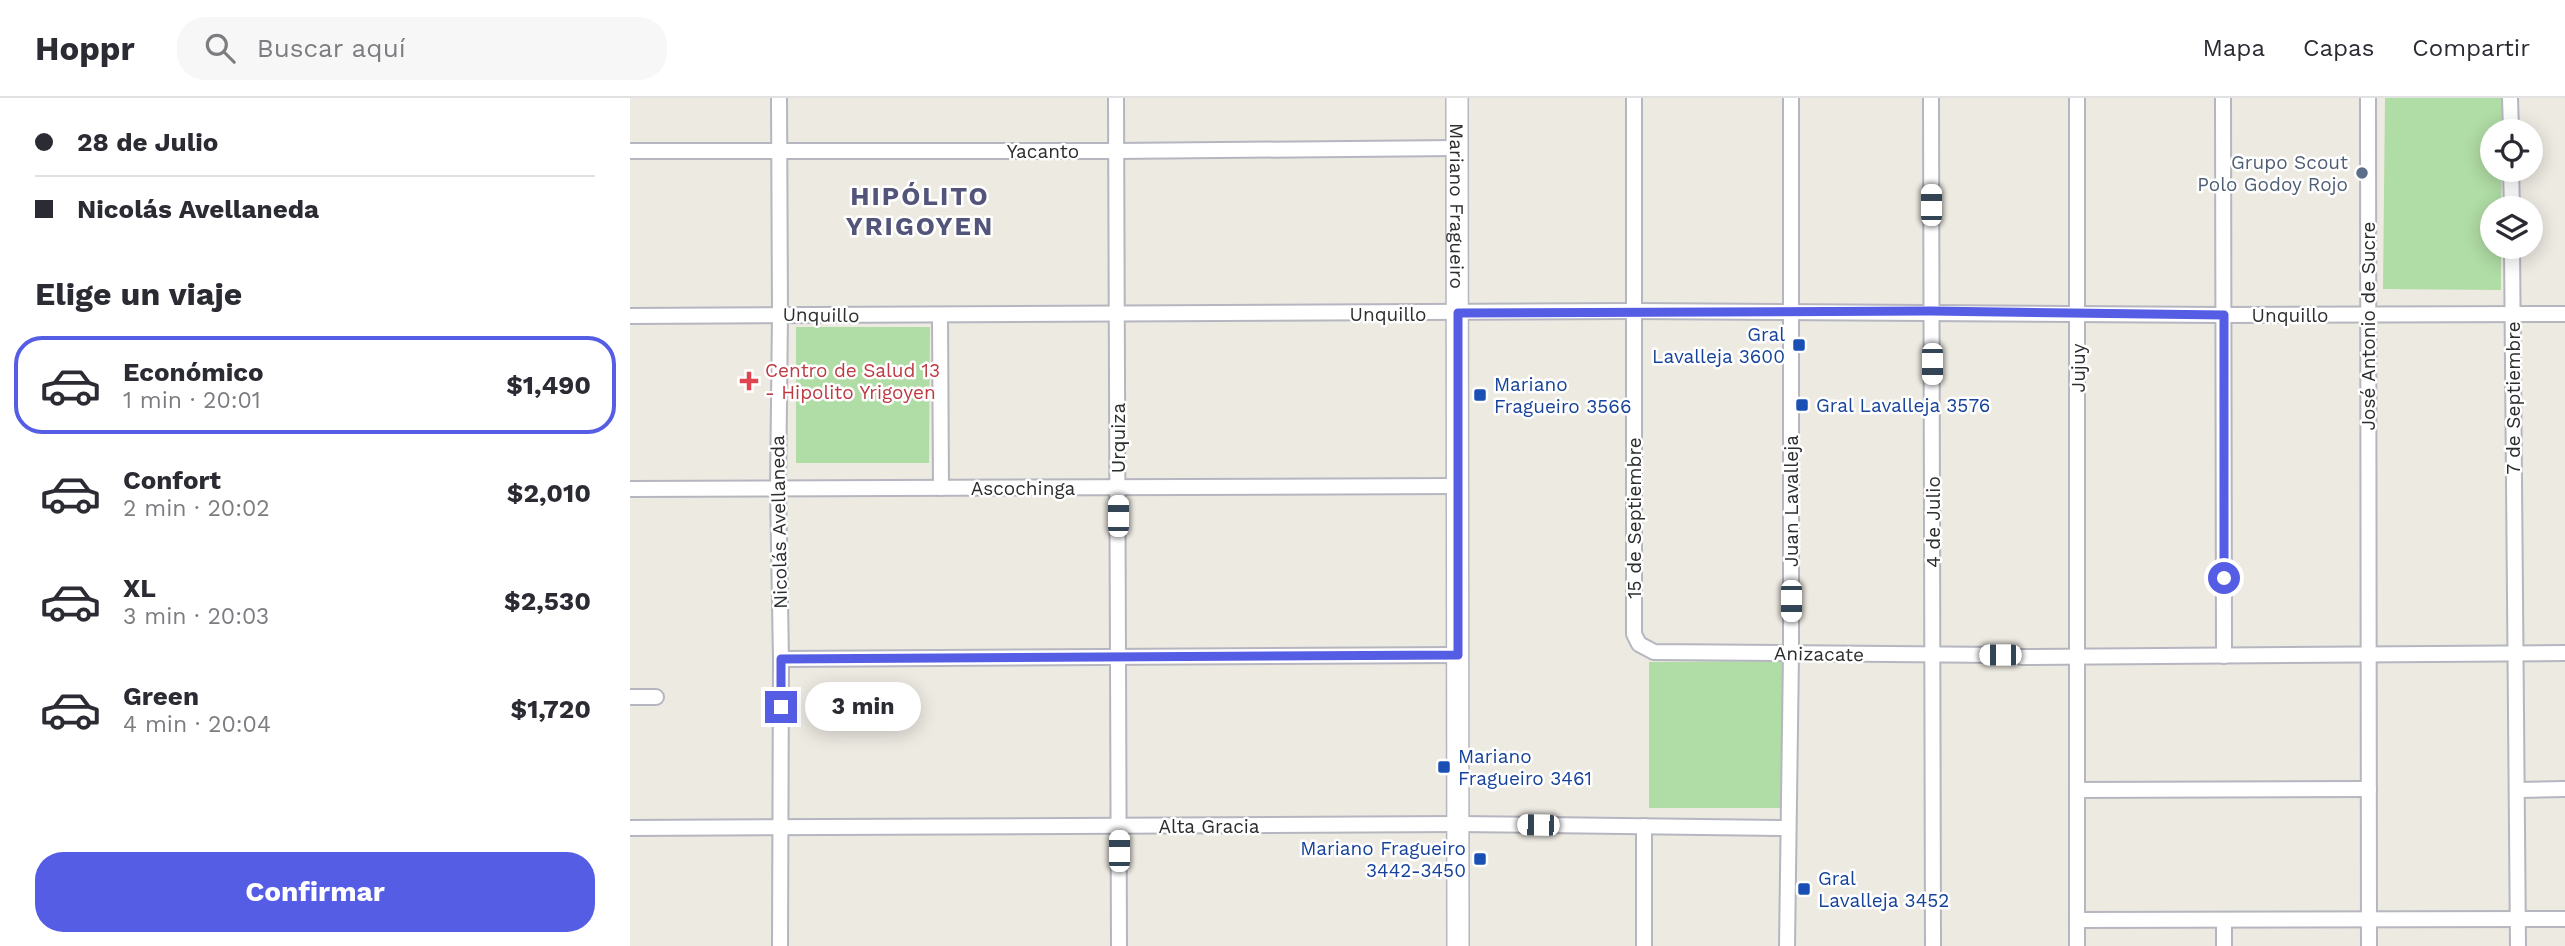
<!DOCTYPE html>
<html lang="es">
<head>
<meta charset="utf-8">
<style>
	:root { --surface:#fff; --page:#f7f7f7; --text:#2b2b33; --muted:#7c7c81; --line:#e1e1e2; --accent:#565de5 }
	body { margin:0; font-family:"Work Sans",sans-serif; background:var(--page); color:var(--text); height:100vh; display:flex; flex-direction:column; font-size:26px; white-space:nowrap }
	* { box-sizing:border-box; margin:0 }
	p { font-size:23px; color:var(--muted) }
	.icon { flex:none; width:38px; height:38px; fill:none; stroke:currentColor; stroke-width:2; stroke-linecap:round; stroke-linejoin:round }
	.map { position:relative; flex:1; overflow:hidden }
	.side { display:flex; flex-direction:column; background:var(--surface); width:630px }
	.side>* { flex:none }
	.hud { display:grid; align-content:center; height:154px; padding:0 35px; background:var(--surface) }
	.fabs { position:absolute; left:1850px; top:21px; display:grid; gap:14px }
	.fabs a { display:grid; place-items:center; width:63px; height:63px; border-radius:50%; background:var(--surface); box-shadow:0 4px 18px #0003; font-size:35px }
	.end { position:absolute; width:32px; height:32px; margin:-16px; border:9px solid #565de5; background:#fff; box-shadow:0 0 0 4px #fff }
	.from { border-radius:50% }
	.bubble { position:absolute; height:49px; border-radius:24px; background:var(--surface); box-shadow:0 4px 18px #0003; font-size:23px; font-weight:700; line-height:49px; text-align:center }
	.car { position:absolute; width:21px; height:42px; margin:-21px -10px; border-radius:9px; box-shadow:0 0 5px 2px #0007; background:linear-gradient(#fff 24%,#345 0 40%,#fff 0 76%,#345 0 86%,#fff 0) }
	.hud b { display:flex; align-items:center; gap:24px; height:66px; font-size:26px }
	.hud b+b { border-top:2px solid var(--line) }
	.hud i { width:18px; height:18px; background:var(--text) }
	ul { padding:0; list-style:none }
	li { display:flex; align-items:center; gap:21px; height:98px; margin:0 14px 10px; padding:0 21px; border:4px solid transparent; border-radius:28px }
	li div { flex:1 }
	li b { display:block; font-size:26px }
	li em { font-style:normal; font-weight:700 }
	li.active { border-color:var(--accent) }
	li>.icon { width:63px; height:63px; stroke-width:1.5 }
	h2 { padding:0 35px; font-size:32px; line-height:84px }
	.action { display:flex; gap:14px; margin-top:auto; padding:14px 35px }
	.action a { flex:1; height:80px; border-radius:28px; background:var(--accent); color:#fff; font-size:28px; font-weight:700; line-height:80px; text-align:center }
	header { display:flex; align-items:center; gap:42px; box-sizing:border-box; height:98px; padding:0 35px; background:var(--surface); border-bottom:2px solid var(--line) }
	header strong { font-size:33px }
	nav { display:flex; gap:38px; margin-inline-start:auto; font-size:24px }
	.search { width:490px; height:63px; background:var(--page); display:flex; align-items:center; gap:18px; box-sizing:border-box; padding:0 24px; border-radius:28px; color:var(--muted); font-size:26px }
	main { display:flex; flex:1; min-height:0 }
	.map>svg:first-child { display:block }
	.green { fill:#b0dca5 }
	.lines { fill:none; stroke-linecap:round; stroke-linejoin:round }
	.minor-casing { stroke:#b5b6bf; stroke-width:18 }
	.secondary-casing { stroke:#b5b6bf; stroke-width:24 }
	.minor { stroke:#fff; stroke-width:14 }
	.secondary { stroke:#fff; stroke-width:21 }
	.route { stroke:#565de5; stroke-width:9 }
	.service-dot { fill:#5c6f8a; stroke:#fff; stroke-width:2.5 }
	.transit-dot { fill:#1a4fb4; stroke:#fff; stroke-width:2.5 }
	.health-dot { fill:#e0444e; stroke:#fff; stroke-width:2.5 }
	.labels { text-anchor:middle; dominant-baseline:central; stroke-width:5; stroke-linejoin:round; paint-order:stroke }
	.street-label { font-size:19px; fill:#2d2d2d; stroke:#fff }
	.service-label { font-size:19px; fill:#4e5e75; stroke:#fff; text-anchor:end }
	.transit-label { font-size:19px; fill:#164399; stroke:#fff; text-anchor:start }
	.health-label { font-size:19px; fill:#be3a42; stroke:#fff; text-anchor:start }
	.district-label { font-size:26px; font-weight:bold; letter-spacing:2px; fill:#525479; stroke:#fff }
</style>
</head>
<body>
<header>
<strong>Hoppr</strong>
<div class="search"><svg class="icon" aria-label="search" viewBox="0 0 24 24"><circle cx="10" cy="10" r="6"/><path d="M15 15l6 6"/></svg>Buscar aquí</div>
<nav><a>Mapa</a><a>Capas</a><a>Compartir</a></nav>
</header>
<main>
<section class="side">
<div class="hud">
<b><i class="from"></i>28 de Julio</b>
<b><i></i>Nicolás Avellaneda</b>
</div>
<h2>Elige un viaje</h2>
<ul>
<li class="active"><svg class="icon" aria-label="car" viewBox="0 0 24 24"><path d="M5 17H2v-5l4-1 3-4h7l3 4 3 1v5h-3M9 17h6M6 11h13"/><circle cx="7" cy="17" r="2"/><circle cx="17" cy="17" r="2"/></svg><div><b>Económico</b><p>1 min · 20:01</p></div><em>$1,490</em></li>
<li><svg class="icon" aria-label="car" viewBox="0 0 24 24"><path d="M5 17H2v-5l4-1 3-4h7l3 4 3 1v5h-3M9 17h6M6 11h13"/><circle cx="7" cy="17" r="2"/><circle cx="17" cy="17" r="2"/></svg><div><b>Confort</b><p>2 min · 20:02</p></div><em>$2,010</em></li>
<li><svg class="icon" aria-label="car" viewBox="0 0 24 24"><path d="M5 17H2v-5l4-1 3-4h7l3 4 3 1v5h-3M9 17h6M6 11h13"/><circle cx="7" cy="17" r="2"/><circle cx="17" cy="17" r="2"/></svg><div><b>XL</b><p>3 min · 20:03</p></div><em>$2,530</em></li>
<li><svg class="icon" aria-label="car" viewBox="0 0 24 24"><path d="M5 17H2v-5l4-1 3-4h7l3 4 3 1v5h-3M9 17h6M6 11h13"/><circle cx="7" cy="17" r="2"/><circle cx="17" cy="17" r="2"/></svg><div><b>Green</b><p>4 min · 20:04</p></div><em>$1,720</em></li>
</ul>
<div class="action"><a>Confirmar</a></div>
</section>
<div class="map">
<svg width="1935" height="848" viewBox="0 0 1935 848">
	<rect width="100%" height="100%" fill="#edeae2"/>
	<!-- green -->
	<g class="green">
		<path d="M1755,0H1872V33H1862V72H1872L1871,110H1862V149H1871V192L1753,191Z"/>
		<path d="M166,229H300L299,365H166Z"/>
		<path d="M1154,563L1155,710H1019V564Z"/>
	</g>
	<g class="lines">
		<!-- minor casing -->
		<g class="minor-casing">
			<g id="minor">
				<path d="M149,0L150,217L148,391L151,561L150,848"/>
				<path d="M486,0L489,848"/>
				<path d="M1004,0V536L1009,546L1024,554L1370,557"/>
				<path d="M1301,0L1303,848"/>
				<path d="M1447,0V848"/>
				<path d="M1593,0L1594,558"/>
				<path d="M1738,0L1739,848"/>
				<path d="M1880,0L1881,33"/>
				<path d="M0,53H486L826,50"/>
				<path d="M1881,72L1882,110"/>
				<path d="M1882,149L1888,848"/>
				<path d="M0,218L1003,213L1594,217L1935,216"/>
				<path d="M310,219L311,390"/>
				<path d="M0,391L828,388"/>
				<path d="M1392,559L1935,555"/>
				<path d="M151,561L828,557"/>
				<path d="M0,599H26"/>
				<path d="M1447,692L1739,691"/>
				<path d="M1887,692L1935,691"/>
				<path d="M1014,728V848"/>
				<path d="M0,730L828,726L1158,730"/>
				<path d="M1447,822L1935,821"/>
				<path d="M1157,848L1161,556V0"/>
				<path d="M1594,848V822"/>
			</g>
		</g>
		<!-- secondary casing -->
		<g class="secondary-casing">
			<g id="secondary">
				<path id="s1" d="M827,0L828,848"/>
			</g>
		</g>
		<!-- minor -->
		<use href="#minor" class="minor"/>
		<!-- secondary -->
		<use href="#secondary" class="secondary"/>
	</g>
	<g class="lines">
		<!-- route -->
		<path class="route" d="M151,609V561L828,557V215L1301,213L1594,217V480"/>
	</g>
	<!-- markers -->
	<circle class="service-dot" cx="1732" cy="75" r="7"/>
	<g class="transit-dot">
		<rect x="1162" y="240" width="14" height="14" rx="3.5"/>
		<rect x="843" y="290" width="14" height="14" rx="3.5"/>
		<rect x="1165" y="300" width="14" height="14" rx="3.5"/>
		<rect x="807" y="662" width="14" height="14" rx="3.5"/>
		<rect x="843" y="754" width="14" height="14" rx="3.5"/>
		<rect x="1167" y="784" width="14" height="14" rx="3.5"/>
	</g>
	<path class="health-dot" d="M115.5 272.5h7v7h7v7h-7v7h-7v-7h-7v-7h7z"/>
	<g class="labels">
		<!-- street labels -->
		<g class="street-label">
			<text x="413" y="53">Yacanto</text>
			<text stroke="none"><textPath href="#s1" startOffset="108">Mariano Fragueiro</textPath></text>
			<text x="758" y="216">Unquillo</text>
			<text transform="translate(191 217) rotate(1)">Unquillo</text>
			<text x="1660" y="217">Unquillo</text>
			<text transform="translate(1738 228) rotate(-90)">José Antonio de Sucre</text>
			<text transform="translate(1448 270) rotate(-90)">Jujuy</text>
			<text transform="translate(1883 300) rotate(-90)">7 de Septiembre</text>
			<text transform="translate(488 340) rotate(-90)">Urquiza</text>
			<text x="393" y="390">Ascochinga</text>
			<text transform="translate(1161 403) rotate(-90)">Juan Lavalleja</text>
			<text transform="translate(1004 420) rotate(-90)">15 de Septiembre</text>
			<text transform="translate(149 424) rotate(-91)">Nicolás Avellaneda</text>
			<text transform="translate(1303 424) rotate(-90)">4 de Julio</text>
			<text transform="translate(1189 556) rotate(1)">Anizacate</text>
			<text x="579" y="728">Alta Gracia</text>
		</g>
		<!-- service labels -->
		<g class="service-label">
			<text x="1718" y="64">Grupo Scout<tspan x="1718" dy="22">Polo Godoy Rojo</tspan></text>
		</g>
		<!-- transit labels -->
		<g class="transit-label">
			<text x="1155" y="236" text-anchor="end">Gral<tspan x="1155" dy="22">Lavalleja 3600</tspan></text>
			<text x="864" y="286">Mariano<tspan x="864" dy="22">Fragueiro 3566</tspan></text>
			<text x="1186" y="307">Gral Lavalleja 3576</text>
			<text x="828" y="658">Mariano<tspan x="828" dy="22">Fragueiro 3461</tspan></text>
			<text x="836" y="750" text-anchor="end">Mariano Fragueiro<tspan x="836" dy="22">3442-3450</tspan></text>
			<text x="1188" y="780">Gral<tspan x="1188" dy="22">Lavalleja 3452</tspan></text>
		</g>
		<!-- health labels -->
		<g class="health-label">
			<text x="135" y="272">Centro de Salud 13<tspan x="135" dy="22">- Hipolito Yrigoyen</tspan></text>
		</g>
		<!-- district labels -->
		<g class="district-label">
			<text x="290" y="98">HIPÓLITO<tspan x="290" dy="30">YRIGOYEN</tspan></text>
		</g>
	</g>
</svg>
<div class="fabs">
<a><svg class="icon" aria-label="locate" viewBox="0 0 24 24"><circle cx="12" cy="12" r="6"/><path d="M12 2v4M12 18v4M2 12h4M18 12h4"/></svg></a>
<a><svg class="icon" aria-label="layers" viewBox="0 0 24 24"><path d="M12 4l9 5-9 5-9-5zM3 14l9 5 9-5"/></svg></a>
</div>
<i class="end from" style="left:1594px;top:480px"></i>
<i class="end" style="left:151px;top:609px"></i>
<div class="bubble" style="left:175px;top:584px;width:116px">3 min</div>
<i class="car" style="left:1301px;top:107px;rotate:0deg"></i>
<i class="car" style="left:1302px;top:266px;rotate:180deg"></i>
<i class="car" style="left:488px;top:418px;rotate:0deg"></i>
<i class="car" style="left:1161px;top:503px;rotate:180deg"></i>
<i class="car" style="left:1370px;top:557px;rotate:270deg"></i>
<i class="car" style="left:908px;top:727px;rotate:271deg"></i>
<i class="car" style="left:489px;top:753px;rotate:0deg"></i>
</div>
</main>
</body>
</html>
